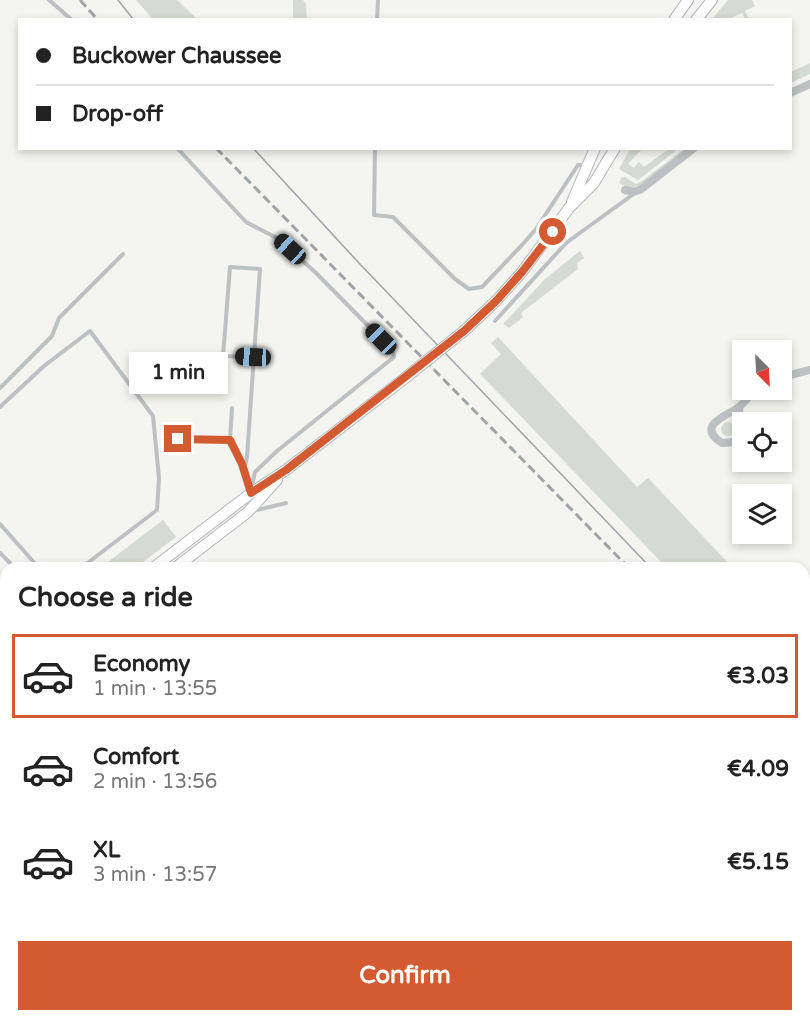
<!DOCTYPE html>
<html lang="en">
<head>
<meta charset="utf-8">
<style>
	:root { --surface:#fff; --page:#f2f2f2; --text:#222; --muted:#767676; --line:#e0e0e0; --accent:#d35a31 }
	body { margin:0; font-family:"Varela Round",sans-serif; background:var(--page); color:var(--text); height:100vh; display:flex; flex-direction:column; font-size:22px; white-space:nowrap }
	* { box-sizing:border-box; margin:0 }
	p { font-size:20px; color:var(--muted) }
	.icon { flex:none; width:33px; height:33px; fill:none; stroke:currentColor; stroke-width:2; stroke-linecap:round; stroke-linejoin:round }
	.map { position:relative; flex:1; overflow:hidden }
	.sheet { position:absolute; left:0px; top:562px; width:810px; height:460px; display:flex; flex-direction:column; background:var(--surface); border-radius:18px 18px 0 0; box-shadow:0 3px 9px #0003 }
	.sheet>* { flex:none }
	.hud { position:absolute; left:18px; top:18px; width:774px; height:132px; border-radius:0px; box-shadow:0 3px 9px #0003; display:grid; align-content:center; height:132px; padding:0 18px; background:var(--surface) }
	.needle { width:39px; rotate:156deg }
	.buttons { position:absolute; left:732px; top:340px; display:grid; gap:12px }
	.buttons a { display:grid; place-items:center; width:60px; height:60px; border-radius:0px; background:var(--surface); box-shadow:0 3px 9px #0003; font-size:30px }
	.end { position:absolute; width:27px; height:27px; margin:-14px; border:8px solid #d35a31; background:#fff; box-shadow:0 0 0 3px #fff }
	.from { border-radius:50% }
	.bubble { position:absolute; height:42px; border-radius:0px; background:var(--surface); box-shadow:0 3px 9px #0003; font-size:20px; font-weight:700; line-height:42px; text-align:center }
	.car { position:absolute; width:18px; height:36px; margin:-18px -9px; border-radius:8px; box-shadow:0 0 4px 2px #0007; background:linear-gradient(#222 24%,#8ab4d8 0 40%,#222 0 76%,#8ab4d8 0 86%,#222 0) }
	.hud b { display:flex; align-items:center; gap:21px; height:57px; font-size:22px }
	.hud b+b { border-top:2px solid var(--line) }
	.hud i { width:15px; height:15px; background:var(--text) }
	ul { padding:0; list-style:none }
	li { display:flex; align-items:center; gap:18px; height:84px; margin:0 12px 9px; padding:0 6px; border:3px solid transparent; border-radius:0px }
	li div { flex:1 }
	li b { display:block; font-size:22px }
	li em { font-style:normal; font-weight:700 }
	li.current { border-color:var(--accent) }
	li>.icon { width:54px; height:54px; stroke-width:1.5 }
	h2 { padding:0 18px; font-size:27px; line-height:72px }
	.button { display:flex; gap:12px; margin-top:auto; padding:12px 18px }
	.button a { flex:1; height:69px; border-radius:0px; background:var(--accent); color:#fff; font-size:24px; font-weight:700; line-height:69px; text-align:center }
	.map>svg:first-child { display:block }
	.green { fill:#d5dad2 }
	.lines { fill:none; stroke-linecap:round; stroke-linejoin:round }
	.secondary-casing { stroke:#b2b6ba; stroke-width:12 }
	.lane { stroke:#bdc1c4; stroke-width:4 }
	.street { stroke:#bdc1c4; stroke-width:8 }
	.secondary { stroke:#fff; stroke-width:10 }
	.tram { stroke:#9fa4a9; stroke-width:1.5 }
	.rail { stroke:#9fa4a9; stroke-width:3; stroke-dasharray:9 4.5; stroke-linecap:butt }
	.secondary-bridge-casing { stroke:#b2b6ba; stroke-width:12; stroke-linecap:butt }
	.secondary-bridge { stroke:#fff; stroke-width:10 }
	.route { stroke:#d35a31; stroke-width:8 }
</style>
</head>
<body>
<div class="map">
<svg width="810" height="1022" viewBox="0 0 810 1022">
	<rect width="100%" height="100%" fill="#f4f4f0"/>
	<!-- green -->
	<g class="green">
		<path d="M136,0H177L197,19H153Z"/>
		<path d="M293,0H303L306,4L307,19H293Z"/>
		<path d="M728,0H752L755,6L745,11L749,19H745L742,13L728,19H712Z"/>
		<path d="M810,63V74L791,83V72Z"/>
		<path d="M630,149H642L628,164L634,168L639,162L644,167L669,149H678L638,180L619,169Z"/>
		<path d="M684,149H687L638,187L629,188L619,183L621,178L625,177L636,184L642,181Z"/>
		<path d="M580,251L584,258L577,263L578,269L521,313L523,317L509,328L503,324L545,279Z"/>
		<path d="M498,337L637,487L648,478L733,568H667L480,374L501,354L491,343Z"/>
		<circle cx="728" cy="429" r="7"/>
		<path d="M163,520L176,537L135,568H100Z"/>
		<path d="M810,955V995L804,1000V960Z"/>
		<path d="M367,1017H417L411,1022H373Z"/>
	</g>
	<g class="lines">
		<!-- secondary casing -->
		<g class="secondary-casing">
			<g id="secondary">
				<path d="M674,20L688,0"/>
				<path d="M696,20L712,0"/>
				<path d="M572,202L595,148"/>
				<path d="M464,331L496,301L522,272L569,208L594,183L615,148"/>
				<path d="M153,568L251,493L286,470L400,382"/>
				<path d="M175,568L248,512L277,480"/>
				<path d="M0,688L6,683"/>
				<path d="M804,688L810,677"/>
				<path d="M0,705L6,700"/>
				<path d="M620,1022L623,1017"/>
			</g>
		</g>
		<!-- lane -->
		<g class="lane">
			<path d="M49,0L72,20"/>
			<path d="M377,20L378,0"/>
			<path d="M177,148L246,222L277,238L315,272L393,351L394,357L277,451L255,472L251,490"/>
			<path d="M375,148L374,215L393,217L455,279L469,289L482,287L522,245L536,229L578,165H586"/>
			<path d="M495,321L566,243L635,193"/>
			<path d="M0,388L52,336L59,318L123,254"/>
			<path d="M0,407L44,366L90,331L153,416L159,478L157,510L81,568"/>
			<path d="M232,408L230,440L242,464L251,493L248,507"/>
			<path d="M178,439L230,440"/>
			<path d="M244,470L247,457L260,269L230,267L223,356L253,357"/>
			<path d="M253,511L286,503"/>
			<path d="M0,524L39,568"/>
			<path d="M0,553L15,568"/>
			<path d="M0,791L6,786"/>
			<path d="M0,818L6,826"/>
			<path d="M0,957L6,952"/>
		</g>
		<!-- street -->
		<g class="street">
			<path d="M790,93L810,84"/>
			<path d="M625,190L633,192L640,190L694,148"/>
			<path d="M782,377L810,370"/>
			<path d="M739,407C739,421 747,433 733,442L722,443C694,425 729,415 739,407C745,402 749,395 756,390"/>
			<path d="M804,904L810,911"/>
			<path d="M163,1022L170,1017"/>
			<path d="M721,1022V1017"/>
		</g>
		<!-- secondary -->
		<use href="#secondary" class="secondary"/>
		<!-- tram -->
		<g class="tram">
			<path d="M118,0L134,20"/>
			<path d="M253,148L358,262L651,568"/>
			<path d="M804,726L810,732"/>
		</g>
		<!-- rail -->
		<g class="rail">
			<path d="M80,0L98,20"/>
			<path d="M216,148L629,568"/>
			<path d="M804,745L810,752"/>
		</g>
		<!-- secondary-bridge casing -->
		<g class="secondary-bridge-casing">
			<path id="secondary-bridge" d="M400,382L464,331"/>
		</g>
		<!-- secondary-bridge -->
		<use href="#secondary-bridge" class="secondary-bridge"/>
	</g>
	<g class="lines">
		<!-- route -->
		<path class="route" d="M178,439L230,440L242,464L251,493L286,470L464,331L496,301L522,272L553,232"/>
	</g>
</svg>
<div class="buttons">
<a><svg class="needle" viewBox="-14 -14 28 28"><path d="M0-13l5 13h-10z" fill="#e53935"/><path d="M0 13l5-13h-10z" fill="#767676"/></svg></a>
<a><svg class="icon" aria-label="locate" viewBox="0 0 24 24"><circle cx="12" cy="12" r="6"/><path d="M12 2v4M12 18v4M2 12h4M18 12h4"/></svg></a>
<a><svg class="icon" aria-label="layers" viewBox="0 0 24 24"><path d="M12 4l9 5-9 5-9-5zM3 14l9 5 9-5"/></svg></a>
</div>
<i class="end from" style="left:553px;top:232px"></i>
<i class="end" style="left:178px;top:439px"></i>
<div class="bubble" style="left:129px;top:352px;width:99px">1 min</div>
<i class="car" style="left:290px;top:249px;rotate:312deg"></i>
<i class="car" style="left:381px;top:339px;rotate:315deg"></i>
<i class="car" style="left:253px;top:357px;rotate:273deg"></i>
<div class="hud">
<b><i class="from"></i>Buckower Chaussee</b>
<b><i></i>Drop-off</b>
</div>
<section class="sheet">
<h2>Choose a ride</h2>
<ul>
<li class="current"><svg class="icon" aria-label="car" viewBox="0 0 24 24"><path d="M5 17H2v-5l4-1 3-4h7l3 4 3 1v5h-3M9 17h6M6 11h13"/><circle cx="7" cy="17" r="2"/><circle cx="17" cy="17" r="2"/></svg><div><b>Economy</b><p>1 min · 13:55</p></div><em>€3.03</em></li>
<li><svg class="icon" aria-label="car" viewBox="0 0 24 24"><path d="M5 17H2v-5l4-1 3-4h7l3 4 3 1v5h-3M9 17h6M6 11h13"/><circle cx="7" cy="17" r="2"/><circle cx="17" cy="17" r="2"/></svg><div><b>Comfort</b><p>2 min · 13:56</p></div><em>€4.09</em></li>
<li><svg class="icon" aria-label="car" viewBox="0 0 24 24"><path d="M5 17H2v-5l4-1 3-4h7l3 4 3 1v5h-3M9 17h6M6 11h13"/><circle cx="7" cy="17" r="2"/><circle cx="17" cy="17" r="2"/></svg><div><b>XL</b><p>3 min · 13:57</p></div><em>€5.15</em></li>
</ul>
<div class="button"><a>Confirm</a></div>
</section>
</div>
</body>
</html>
